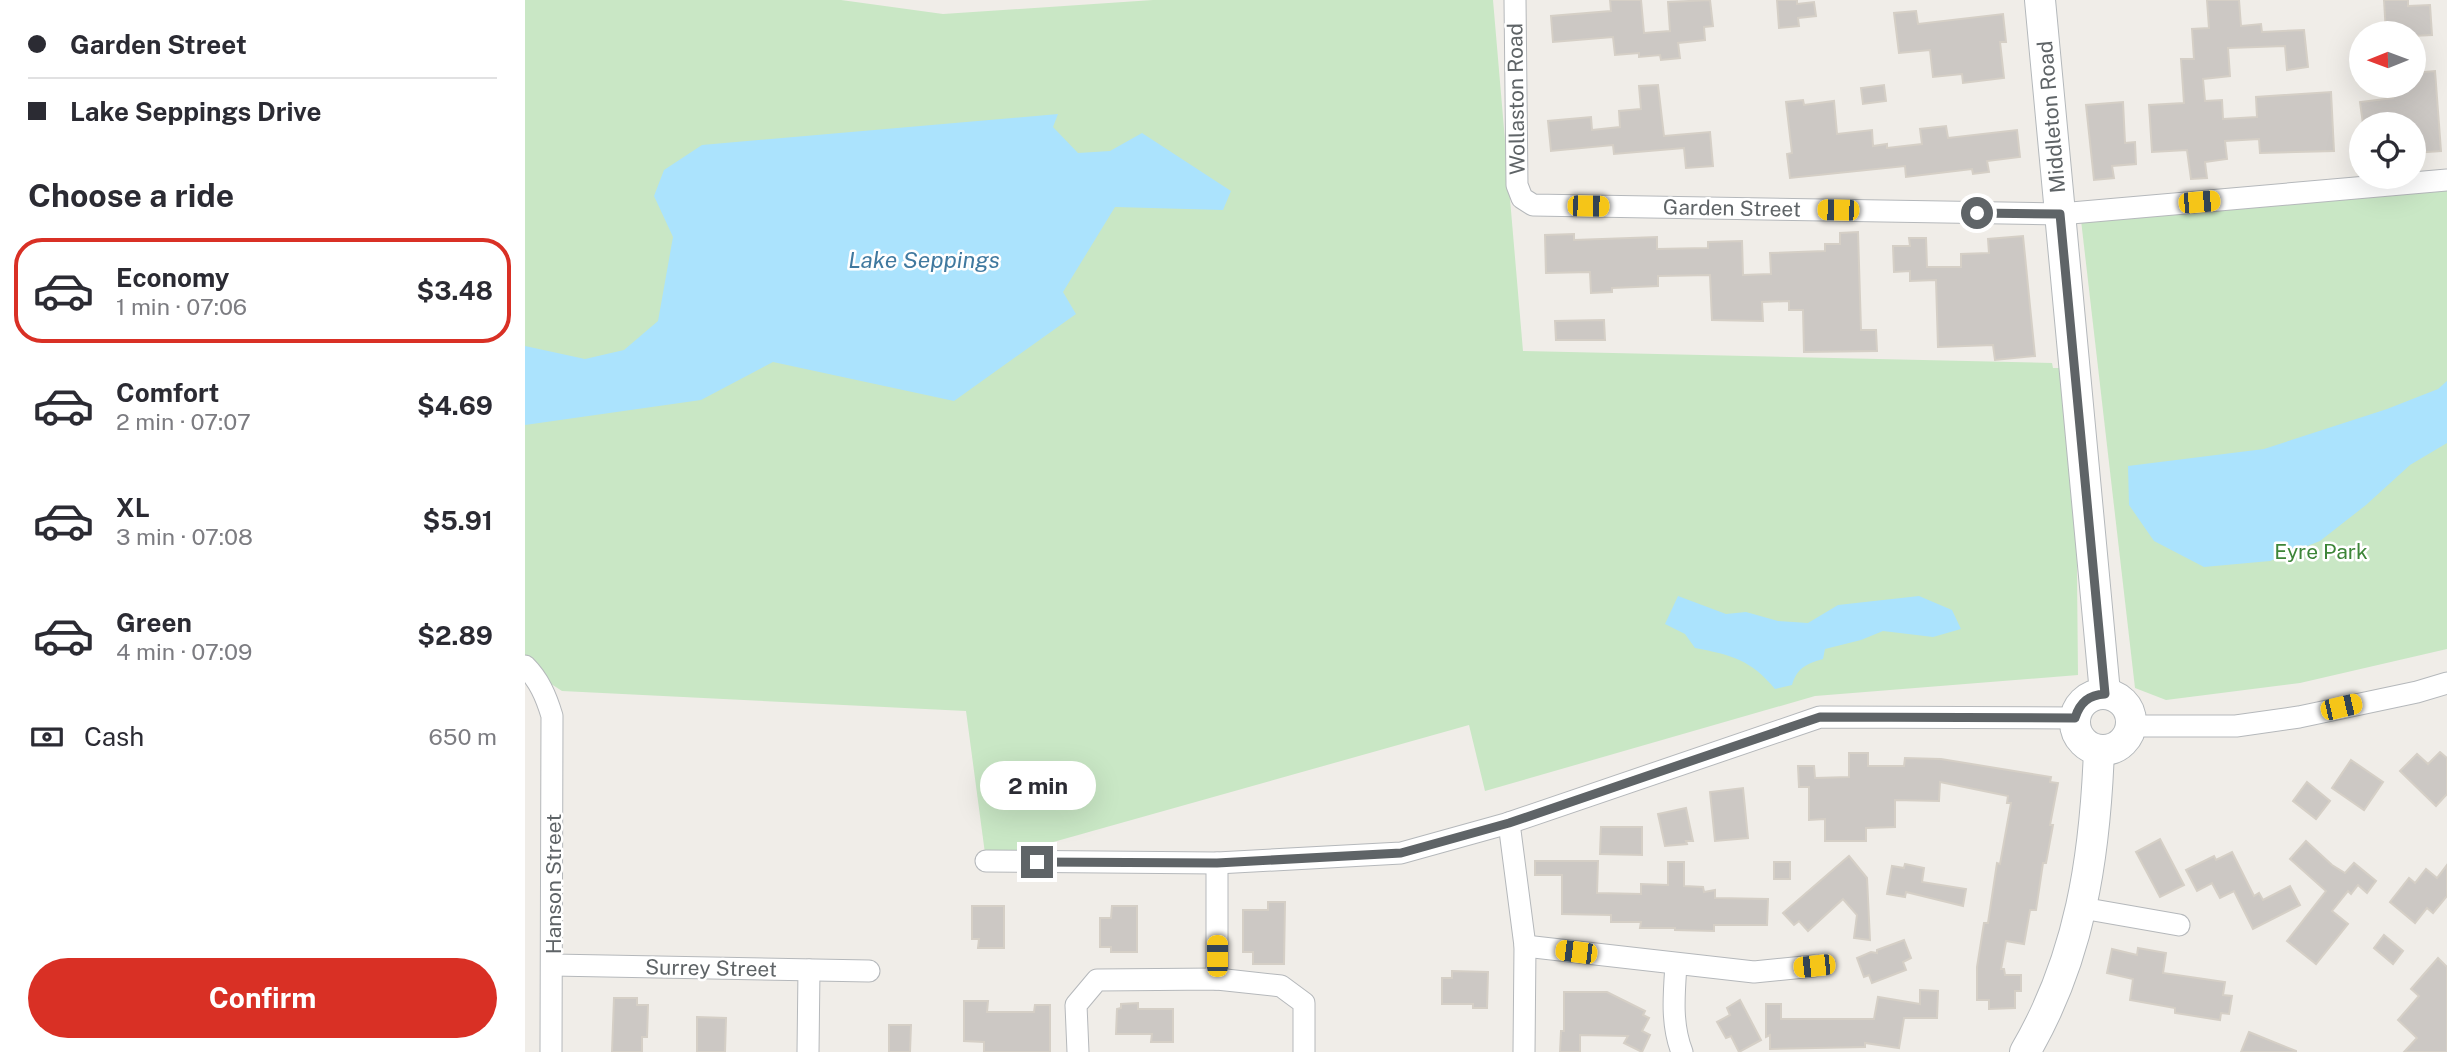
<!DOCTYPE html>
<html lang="en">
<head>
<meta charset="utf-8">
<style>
	:root { --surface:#fff; --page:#f2f2f3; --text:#2b2b33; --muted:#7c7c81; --line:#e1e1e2; --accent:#d93025 }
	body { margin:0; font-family:"Public Sans",sans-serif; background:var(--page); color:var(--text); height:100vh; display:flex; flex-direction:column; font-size:26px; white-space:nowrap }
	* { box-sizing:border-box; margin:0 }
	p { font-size:23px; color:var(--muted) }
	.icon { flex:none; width:38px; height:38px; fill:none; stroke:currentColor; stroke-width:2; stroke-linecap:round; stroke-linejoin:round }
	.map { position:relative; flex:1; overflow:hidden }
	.side { display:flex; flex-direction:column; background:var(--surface); width:525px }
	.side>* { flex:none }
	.banner { display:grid; align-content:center; height:154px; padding:0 28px; background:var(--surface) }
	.needle { width:46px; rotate:269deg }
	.controls { position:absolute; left:1824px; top:21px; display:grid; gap:14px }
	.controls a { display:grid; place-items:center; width:77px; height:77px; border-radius:50%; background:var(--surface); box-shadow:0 7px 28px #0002; font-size:35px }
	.end { position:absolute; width:32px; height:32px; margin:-16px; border:9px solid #5f6467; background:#fff; box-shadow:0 0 0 4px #fff }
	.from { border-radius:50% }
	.bubble { position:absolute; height:49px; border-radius:24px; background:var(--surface); box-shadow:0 7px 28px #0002; font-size:23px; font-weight:700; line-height:49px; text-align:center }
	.car { position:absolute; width:21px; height:42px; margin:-21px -10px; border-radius:9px; box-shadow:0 0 5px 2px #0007; background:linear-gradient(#f5c518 24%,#345 0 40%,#f5c518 0 76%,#345 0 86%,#f5c518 0) }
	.banner b { display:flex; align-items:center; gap:24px; height:66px; font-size:26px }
	.banner b+b { border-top:2px solid var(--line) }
	.banner i { width:18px; height:18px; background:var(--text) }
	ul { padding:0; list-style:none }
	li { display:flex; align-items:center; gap:21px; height:105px; margin:0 14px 10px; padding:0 14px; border:4px solid transparent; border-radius:28px }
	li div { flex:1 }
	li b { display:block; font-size:26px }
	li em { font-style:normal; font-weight:700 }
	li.current { border-color:var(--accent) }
	li>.icon { width:63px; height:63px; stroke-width:1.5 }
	h2 { padding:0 28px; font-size:32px; line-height:84px }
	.pay { display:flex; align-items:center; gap:18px; height:77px; padding:0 28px; font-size:26px }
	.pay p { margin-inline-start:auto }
	.action { display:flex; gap:14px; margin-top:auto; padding:14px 28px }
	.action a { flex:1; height:80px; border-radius:42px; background:var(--accent); color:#fff; font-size:28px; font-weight:700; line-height:80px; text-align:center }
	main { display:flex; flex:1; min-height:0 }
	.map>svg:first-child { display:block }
	.green { fill:#c9e7c5 }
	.water { fill:#abe3fd }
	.building { fill:#ccc8c4; stroke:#d5cfc6; stroke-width:2 }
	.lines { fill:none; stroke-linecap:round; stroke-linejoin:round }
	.street-casing { stroke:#b5b8bb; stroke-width:23 }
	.secondary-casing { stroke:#b4b8bb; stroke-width:32 }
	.street { stroke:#fff; stroke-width:21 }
	.secondary { stroke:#fff; stroke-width:30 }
	.route { stroke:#5f6467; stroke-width:9 }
	.labels { text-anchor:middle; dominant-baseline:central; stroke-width:5; stroke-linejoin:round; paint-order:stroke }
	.street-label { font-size:21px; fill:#5f6467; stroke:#fff }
	.park-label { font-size:21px; fill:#3d8538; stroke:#fff }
	.water-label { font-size:23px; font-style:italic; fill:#40799f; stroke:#fff }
</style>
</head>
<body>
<main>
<section class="side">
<div class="banner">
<b><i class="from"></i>Garden Street</b>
<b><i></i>Lake Seppings Drive</b>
</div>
<h2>Choose a ride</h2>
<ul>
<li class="current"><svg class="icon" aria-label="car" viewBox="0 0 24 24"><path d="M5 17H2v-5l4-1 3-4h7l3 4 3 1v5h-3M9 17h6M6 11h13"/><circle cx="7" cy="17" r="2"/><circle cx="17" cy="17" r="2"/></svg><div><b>Economy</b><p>1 min · 07:06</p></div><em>$3.48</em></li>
<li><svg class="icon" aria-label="car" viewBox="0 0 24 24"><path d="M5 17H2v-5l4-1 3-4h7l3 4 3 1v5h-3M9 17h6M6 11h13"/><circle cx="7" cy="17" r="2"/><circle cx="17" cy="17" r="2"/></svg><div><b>Comfort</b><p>2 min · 07:07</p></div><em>$4.69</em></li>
<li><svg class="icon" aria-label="car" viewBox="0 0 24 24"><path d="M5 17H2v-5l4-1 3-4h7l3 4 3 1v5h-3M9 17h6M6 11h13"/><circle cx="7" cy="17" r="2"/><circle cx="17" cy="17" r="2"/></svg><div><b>XL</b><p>3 min · 07:08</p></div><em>$5.91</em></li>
<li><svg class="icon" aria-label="car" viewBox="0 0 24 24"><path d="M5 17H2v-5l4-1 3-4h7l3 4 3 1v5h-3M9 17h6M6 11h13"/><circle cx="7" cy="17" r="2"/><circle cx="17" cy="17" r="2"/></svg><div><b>Green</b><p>4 min · 07:09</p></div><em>$2.89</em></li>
</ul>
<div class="pay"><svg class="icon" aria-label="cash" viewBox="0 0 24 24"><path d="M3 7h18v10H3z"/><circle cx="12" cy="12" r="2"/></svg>Cash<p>650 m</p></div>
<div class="action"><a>Confirm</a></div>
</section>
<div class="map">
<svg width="1922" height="1052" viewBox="0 0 1922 1052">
	<rect width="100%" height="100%" fill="#f0ede8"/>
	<!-- green -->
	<g class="green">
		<path d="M0,0H316L418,14L628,0H968L998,351L1527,363L1528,368H1550L1553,675L1290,696L960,791L944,725L461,861L441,711L37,691L0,667Z"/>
		<path d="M1922,188V649L1775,683L1641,700L1610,688L1556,220Z"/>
	</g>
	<!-- water -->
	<g class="water">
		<path d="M533,114L528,127L553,153L585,151L617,133L706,191L698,210L590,207L538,292L551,314L429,401L248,362L176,400L0,425V346L60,359L99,350L133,321L148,237L129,196L139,170L177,145Z"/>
		<path d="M1922,381V443L1885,465L1841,505L1795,541L1745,561L1679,567L1629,541L1604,505L1603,466L1739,449L1862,409L1913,389Z"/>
		<path d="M1153,596L1201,614L1221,612L1253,621L1283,623L1313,605L1394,596L1427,610L1436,629L1408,637L1358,631L1336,640L1300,649L1298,659C1281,664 1272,668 1267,685L1250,689C1226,660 1207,655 1170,648L1160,634L1140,624Z"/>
	</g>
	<!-- building -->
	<g class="building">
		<path d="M1085,0H1116L1119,33L1145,31L1143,2L1185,0L1188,26L1179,27L1180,40L1153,43L1155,58L1136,60L1135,55L1114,57V53L1090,55L1088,37L1028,42L1026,16L1086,11Z"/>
		<path d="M1252,0H1272V4L1289,2L1291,16L1273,18L1274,26L1254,28Z"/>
		<path d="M1682,0H1714L1716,26L1736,24L1737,32L1779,30L1783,67L1762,70L1760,46L1703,48L1705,76L1678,79L1680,101L1697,100L1698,119L1732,117L1731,97L1806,92L1809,151L1735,153L1734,139L1700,141L1702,159L1680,162L1682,178L1666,179L1662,150L1627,152L1624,105L1659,103L1656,59H1669L1667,29L1684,28Z"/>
		<path d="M1859,0H1883V6L1905,5L1907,35L1888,36V33H1861Z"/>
		<path d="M1391,11L1393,24L1478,14L1481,42H1475L1479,78L1438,83L1437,74L1408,77L1405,50L1374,53L1369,13Z"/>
		<path d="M1910,71L1916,151L1888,153V124H1838L1835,102L1868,98L1867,86H1888V73Z"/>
		<path d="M1133,85L1139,136L1185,132L1188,166L1161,168L1159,148L1089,154L1088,145L1026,151L1023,121L1066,117L1067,130L1095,127L1094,111L1116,109L1114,86Z"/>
		<path d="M1359,85L1361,101L1338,104L1336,88Z"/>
		<path d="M1278,100L1279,105L1309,101L1312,134L1347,130L1348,146L1362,144V148L1397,144L1395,129L1421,126L1423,138L1492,130L1495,157L1462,161L1464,172L1448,174L1447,169L1381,177L1380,166L1265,178L1262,154L1267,153L1261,102Z"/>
		<path d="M1598,102L1600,143L1610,142L1611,164L1587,166L1589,178L1569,180L1561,105Z"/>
		<path d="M1333,232L1336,330H1351L1352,351L1279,352L1278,310H1264V301L1237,302L1238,321L1187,320L1185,275L1133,276V286L1087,288V292L1066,293L1065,272L1021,273L1020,235L1049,234V240L1132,237V249L1183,248V242L1217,241L1218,275L1246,274L1245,253L1300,251V244H1315V233Z"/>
		<path d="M1498,236L1510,356L1470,360L1468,345L1413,347L1411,280L1385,281V271L1369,272L1368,246H1385L1384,238H1401L1402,267H1436V254L1464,253L1463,239Z"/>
		<path d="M1079,320L1080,340H1031L1030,321Z"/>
		<path d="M1915,752L1922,758V794L1911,806L1875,771L1892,754L1903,764Z"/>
		<path d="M1324,753H1343V766H1379L1380,758L1416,759L1526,777L1525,782L1533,783L1525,825H1528L1521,863H1518L1511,910H1505L1499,944L1481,941L1476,969H1479L1480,975H1496V991H1490V1008L1464,1009V1000H1452V967L1459,923H1463L1472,863L1475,864L1486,803H1482L1483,796L1415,782L1414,801L1370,800V827L1341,828V841H1300V819L1284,820V787H1274L1273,766H1289L1290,778L1324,777Z"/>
		<path d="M1826,760L1858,782L1839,810L1807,788Z"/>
		<path d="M1782,782L1805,801L1791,819L1768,801Z"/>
		<path d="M1218,788L1223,838L1190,841L1185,792Z"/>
		<path d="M1161,808L1168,841H1161L1162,844L1140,846L1133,814Z"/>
		<path d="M1076,827H1117V855L1075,854Z"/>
		<path d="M1635,839L1659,885L1635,897L1611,852Z"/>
		<path d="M1781,841L1807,865L1820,873L1829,863L1851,881L1842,893L1833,885L1826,894L1823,891L1807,911L1823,924L1791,964L1762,941L1801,891L1765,859Z"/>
		<path d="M1707,852L1729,896L1734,893L1738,900L1765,886L1775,905L1728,929L1709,891L1695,898L1687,883L1672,891L1661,870L1689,856L1691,860Z"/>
		<path d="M1324,856L1342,878L1345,940L1329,938L1332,915L1318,899L1283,931L1274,921L1269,925L1258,913Z"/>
		<path d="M1010,861H1073L1072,893L1116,894V884L1143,885V862H1159V886L1178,887L1179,892L1190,890V898L1243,899L1242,925H1189V931L1150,930V928H1115L1116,922H1086V915L1037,914V875H1010Z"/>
		<rect x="1249" y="862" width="16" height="17"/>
		<path d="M1380,864L1399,868L1397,882L1441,889L1438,906L1381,892L1380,897L1362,894L1367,866L1379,868Z"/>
		<path d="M1922,865V896L1908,913L1902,908L1890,923L1865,902L1884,878L1890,883L1901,869L1912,878Z"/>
		<path d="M743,902H760L759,964H728V952H718V910H743Z"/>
		<path d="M447,906H479V948H453L454,939H447Z"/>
		<path d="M587,906H612V952H586V947H575V918H586Z"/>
		<path d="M1859,935L1878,951L1868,964L1849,948Z"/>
		<path d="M1379,940L1386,958L1378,962L1381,970L1347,983L1344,975L1339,977L1332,958L1346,952L1352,953V950Z"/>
		<path d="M1613,948L1641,953L1638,973L1700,982L1698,995L1707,996L1704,1014L1696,1013L1695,1020L1650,1013V1008L1605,1000L1608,979L1582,973L1587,949L1612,955Z"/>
		<path d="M1913,958L1922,967V1052H1879L1892,1038L1873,1020L1894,996L1886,989Z"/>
		<path d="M927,971L963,972L962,1008H948V1004H917V978H927Z"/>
		<path d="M1395,990L1413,991L1412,1018H1379L1374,1048L1340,1043V1047L1245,1049V1035L1241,1037V1004H1256V1019H1349L1353,997L1395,1004Z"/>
		<path d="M1039,992H1082L1120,1011L1118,1015L1124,1018L1117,1031L1125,1035L1117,1052L1099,1043L1103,1036L1055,1035V1052H1035L1036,1031H1039Z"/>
		<path d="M89,998H112V1005H123L122,1037H117V1052H87Z"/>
		<path d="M1215,1000L1236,1040L1214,1052L1206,1036L1201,1038L1192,1022L1205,1015L1202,1008Z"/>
		<path d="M439,1001H463L462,1012H509L510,1005H525V1052H459V1042L439,1041Z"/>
		<path d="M613,1003V1009H648V1042H626L627,1034H591L592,1009L596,1008V1004Z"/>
		<path d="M172,1017L201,1018L200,1052H172Z"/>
		<path d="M364,1025H386L385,1052H364Z"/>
		<path d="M1724,1032L1771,1051V1052H1716Z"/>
	</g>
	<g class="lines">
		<!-- street casing -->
		<g class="street-casing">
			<g id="street">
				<path d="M990,0L992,185L997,198L1008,205L1535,214L1922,180"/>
				<path d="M0,666C14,680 21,696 27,716L26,1052"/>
				<path d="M1606,726H1711L1774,717L1892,692L1922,683"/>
				<path d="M984,823L1000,946L999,1052"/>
				<path d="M461,861L692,863L876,853L984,823L1295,717L1550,718"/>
				<path d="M692,863V979"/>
				<path d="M1557,908L1654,925"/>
				<path d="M1000,946L1229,972L1289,966"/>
				<path d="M28,965L344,971"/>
				<path d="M1151,965C1149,994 1146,1024 1157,1052"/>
				<path d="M283,1052L284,970"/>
				<path d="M553,1052L551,1005L572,980L692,979L756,986L779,1003V1052"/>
			</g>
		</g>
		<!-- secondary casing -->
		<g class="secondary-casing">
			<g id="secondary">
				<path d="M1515,0L1580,693"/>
				<circle cx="1578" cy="722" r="28"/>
				<path d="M1500,1052C1555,958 1570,858 1574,750"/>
			</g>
		</g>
		<!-- street -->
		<use href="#street" class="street"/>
		<!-- secondary -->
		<use href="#secondary" class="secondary"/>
	</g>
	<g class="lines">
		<!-- route -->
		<path class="route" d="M512,862L692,863L876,853L984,823L1295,717L1550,718C1555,702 1564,695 1580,694L1535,214L1452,213"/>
	</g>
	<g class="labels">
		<!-- street labels -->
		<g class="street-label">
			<text transform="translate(991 99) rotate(-91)">Wollaston Road</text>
			<text transform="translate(1526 117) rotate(-95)">Middleton Road</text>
			<text transform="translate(1207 208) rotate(1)">Garden Street</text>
			<text transform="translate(28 884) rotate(-90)">Hanson Street</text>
			<text transform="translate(186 968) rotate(1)">Surrey Street</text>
		</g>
		<!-- park labels -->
		<g class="park-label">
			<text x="1796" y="551">Eyre Park</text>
		</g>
		<!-- water labels -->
		<g class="water-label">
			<text x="399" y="259">Lake Seppings</text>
		</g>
	</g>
</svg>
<div class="controls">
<a><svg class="needle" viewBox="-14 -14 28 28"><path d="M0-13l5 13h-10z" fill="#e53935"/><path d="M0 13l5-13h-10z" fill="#7c7c81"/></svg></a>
<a><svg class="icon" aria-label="locate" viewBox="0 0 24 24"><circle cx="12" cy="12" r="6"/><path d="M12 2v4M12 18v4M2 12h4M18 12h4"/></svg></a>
</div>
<i class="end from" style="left:1452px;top:213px"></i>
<i class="end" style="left:512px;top:862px"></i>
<div class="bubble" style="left:455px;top:761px;width:116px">2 min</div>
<i class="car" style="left:1674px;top:202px;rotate:85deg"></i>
<i class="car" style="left:1063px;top:206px;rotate:91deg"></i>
<i class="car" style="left:1313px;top:210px;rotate:271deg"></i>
<i class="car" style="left:1816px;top:707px;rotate:77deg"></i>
<i class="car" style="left:1051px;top:952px;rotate:277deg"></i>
<i class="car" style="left:692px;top:956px;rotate:0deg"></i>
<i class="car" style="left:1289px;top:966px;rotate:264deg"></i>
</div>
</main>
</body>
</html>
